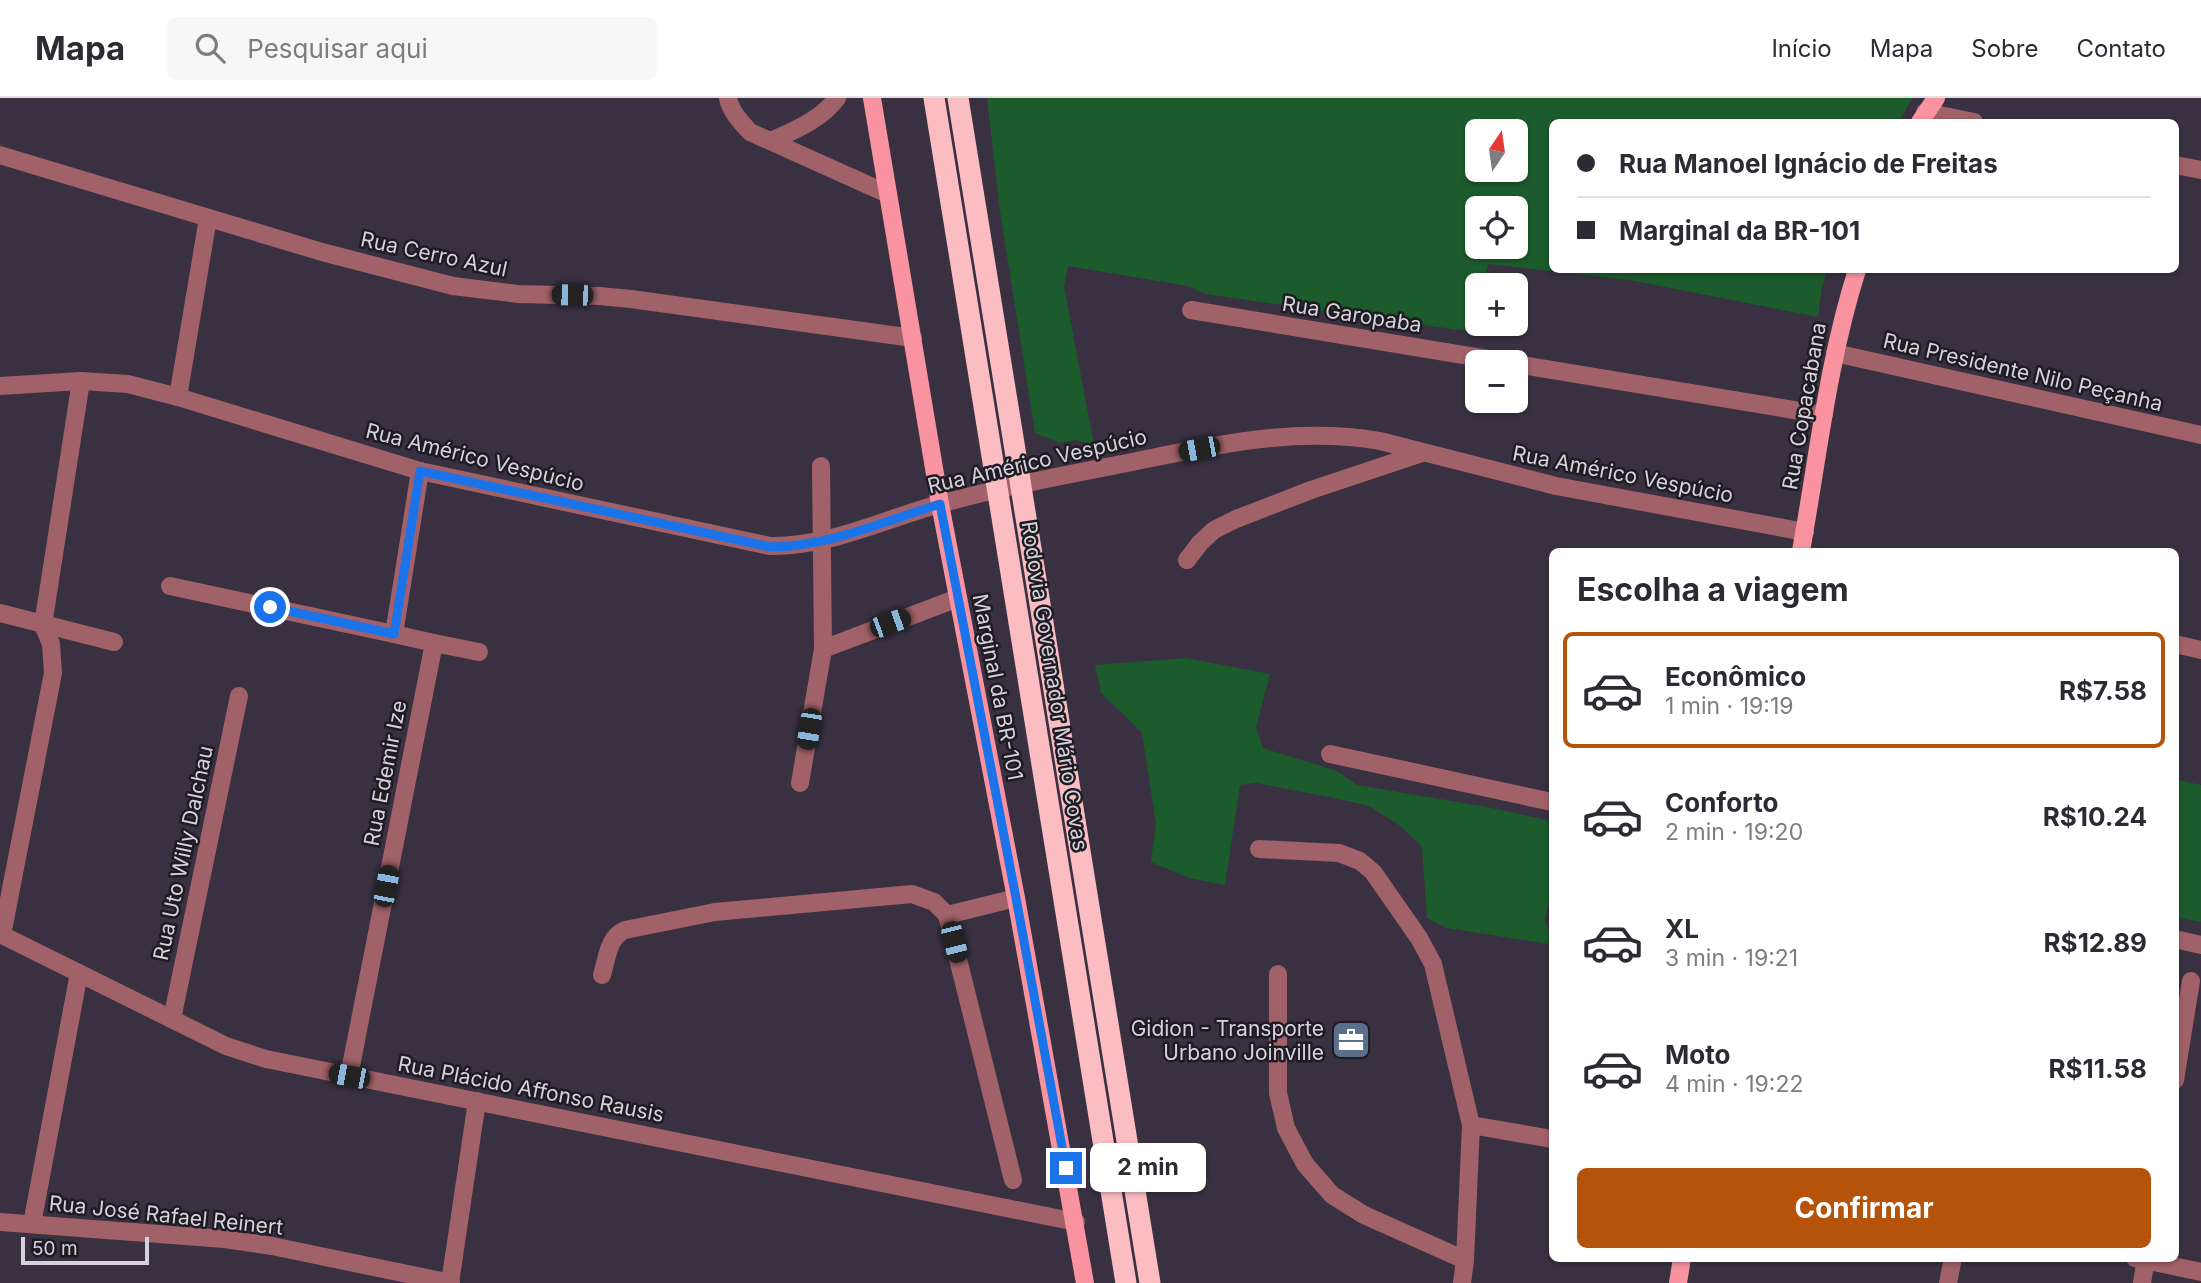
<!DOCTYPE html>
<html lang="pt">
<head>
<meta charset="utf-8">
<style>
	:root { --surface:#fff; --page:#f7f7f7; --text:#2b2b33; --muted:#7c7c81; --line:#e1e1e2; --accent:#b45309 }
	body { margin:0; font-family:Inter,sans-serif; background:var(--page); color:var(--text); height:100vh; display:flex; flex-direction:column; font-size:26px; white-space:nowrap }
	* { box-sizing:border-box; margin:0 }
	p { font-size:23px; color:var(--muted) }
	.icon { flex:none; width:38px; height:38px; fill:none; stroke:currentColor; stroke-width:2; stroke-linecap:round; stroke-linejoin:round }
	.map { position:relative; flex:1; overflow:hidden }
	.panel { position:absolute; left:1549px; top:450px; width:630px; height:714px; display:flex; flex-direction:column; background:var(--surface); border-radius:10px; box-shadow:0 2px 5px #0004 }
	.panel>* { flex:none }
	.hud { position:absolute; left:1549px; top:21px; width:630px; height:154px; border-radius:10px; box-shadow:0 2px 5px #0004; display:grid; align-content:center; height:154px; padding:0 28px; background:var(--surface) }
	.needle { width:46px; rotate:13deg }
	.fabs { position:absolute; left:1465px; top:21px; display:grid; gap:14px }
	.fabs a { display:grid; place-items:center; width:63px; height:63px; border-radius:10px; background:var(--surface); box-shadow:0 2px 5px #0004; font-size:35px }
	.scale { position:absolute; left:21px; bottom:18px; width:128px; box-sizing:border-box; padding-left:7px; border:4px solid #d6d2dc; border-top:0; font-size:19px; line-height:24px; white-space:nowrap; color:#d6d2dc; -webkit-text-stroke:5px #1e1b22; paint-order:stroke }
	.end { position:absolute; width:32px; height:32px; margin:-16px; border:9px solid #1a73e8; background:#fff; box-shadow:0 0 0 4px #fff }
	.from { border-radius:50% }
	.bubble { position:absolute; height:49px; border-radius:10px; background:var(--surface); box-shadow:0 2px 5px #0004; font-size:23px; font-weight:700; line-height:49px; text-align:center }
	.car { position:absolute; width:21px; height:42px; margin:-21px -10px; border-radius:9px; box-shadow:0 0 5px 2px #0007; background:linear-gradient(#222 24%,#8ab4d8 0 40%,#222 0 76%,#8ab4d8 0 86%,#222 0) }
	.hud b { display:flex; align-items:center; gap:24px; height:66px; font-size:26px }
	.hud b+b { border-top:2px solid var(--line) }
	.hud i { width:18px; height:18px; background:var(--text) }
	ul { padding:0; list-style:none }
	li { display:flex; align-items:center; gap:21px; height:116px; margin:0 14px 10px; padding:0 14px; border:4px solid transparent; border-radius:10px }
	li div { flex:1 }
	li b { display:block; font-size:26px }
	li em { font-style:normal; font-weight:700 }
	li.on { border-color:var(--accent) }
	li>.icon { width:63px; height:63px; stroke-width:1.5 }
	h2 { padding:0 28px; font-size:32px; line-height:84px }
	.primary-button { display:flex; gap:14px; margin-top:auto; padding:14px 28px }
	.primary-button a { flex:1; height:80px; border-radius:10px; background:var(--accent); color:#fff; font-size:28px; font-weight:700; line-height:80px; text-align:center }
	header { display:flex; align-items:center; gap:42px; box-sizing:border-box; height:98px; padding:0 35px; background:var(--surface); border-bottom:2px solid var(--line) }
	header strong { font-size:33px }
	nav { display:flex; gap:38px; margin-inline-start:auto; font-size:24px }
	.search { width:490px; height:63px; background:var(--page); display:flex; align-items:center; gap:18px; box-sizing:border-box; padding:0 24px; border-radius:10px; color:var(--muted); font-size:26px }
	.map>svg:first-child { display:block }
	.green { fill:#1c5b2b; fill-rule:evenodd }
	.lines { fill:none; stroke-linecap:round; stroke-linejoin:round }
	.minor { stroke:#a06168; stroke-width:18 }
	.major { stroke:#fa93a0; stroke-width:18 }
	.highway { stroke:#fbbcc2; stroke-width:21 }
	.route { stroke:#1a73e8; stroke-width:9 }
	.labels { text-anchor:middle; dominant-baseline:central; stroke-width:5; stroke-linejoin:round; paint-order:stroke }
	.street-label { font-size:21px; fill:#d6d2dc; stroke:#1e1b22 }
	.poi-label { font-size:21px; fill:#d6d2dc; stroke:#1e1b22; text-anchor:end }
</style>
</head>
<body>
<header>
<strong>Mapa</strong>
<div class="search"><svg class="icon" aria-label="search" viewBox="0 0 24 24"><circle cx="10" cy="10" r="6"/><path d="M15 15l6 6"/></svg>Pesquisar aqui</div>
<nav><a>Início</a><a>Mapa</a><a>Sobre</a><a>Contato</a></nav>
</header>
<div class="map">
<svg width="2201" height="1185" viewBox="0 0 2201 1185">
	<rect width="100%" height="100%" fill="#393141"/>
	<!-- green -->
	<g class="green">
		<path d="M987,0H1912L1899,24H1552V172H1828L1822,188L1818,219L1630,182L1488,166L1484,187H1477V227L1467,233L1205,196L1188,188L1068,168L1064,188L1094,347L1075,342L1060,345L1035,335L1000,113ZM1477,33H1516V72H1477ZM1477,110H1516V149H1477Z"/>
		<path d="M1186,560L1270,576L1256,629L1263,650L1337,673L1357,687L1487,709L1551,723L1552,725V791L1545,823L1549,833V846L1447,830L1427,820L1422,748L1399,727L1369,708L1334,700L1256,685L1240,687L1225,787L1189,780L1151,764L1156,726L1142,635L1101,595L1095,567Z"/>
		<path d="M2175,681L2201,687V824L2175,819Z"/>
	</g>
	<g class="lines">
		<!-- minor -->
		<g class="minor">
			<path d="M728,0C730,13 741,24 750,34L888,96"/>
			<path d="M1925,14L1974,24"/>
			<path d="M773,42C795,32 822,21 837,0"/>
			<path d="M0,57L322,154L453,188L518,196L599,198L631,201L913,240"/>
			<path d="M2175,67L2201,72"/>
			<path d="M1191,212L1506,264"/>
			<path d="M1835,255L2201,337"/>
			<path d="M1516,266L1824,317"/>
			<path d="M0,288L81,283L128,286L178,299L420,373L770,448C829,449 884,421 940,406C1001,389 1065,377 1127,365C1211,348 1294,328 1380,343L1556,388L1805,434"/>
			<path d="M178,299L208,120"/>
			<path d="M1187,462L1200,445L1214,432L1236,421L1311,392L1422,355"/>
			<path d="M170,488L394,536L420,373"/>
			<path d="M0,515L114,544"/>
			<path d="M43,527L81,283"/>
			<path d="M434,545L479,554"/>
			<path d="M2175,546L2201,552"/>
			<path d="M823,551L958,500"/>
			<path d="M1330,656L1552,704"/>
			<path d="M800,685L823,551L821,368"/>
			<path d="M1259,751L1339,755L1360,763L1373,774L1419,840L1433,866L1471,1027L1465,1162L1462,1185"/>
			<path d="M947,817L1016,800"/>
			<path d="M0,836L226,948L266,961L1076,1124"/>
			<path d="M2,837L53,575L51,546L43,527"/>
			<path d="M2175,841L2201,847"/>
			<path d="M1278,876V995L1286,1030L1305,1066L1332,1097L1364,1117L1465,1162"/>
			<path d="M602,877C607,861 608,839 625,832L715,814L912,796L934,804L947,817L1013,1082"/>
			<path d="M172,921L239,598"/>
			<path d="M349,978L434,545L394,536"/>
			<path d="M2175,982L2191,883"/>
			<path d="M1471,1027L1552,1041"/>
			<path d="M0,1124L225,1141L272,1148L451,1185"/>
			<path d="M32,1126L79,875"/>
			<path d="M2135,1160L2201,1174"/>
			<path d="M450,1185L477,1003"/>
			<path d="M1948,1185L1953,1160"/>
			<path d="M2142,1185L2146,1160"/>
		</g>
		<!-- major -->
		<g class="major">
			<path d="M872,0L940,406L1016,800L1085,1185"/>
			<path d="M1920,24L1936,0"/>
			<path d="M1801,453C1818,359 1828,263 1857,172"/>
			<path d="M1678,1185L1682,1160"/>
		</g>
		<!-- highway -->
		<g class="highway">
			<path d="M934,0L1126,1185"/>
			<path d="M958,0L1150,1185"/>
		</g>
	</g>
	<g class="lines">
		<!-- route -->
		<path class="route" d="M270,509L394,536L420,373L770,449C828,449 885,423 940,406L1016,800L1066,1070"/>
	</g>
	<!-- icons -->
	<defs>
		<g id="office-square" transform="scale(2.0125)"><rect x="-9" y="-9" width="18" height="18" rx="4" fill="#5c6f8a" stroke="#1e1b22"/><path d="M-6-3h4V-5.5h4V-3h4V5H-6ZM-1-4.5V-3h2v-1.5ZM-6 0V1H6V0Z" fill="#fff"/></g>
	</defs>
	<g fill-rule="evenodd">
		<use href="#office-square" x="1351" y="942"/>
	</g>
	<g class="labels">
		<!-- street labels -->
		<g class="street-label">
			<text transform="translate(434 156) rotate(12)">Rua Cerro Azul</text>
			<text transform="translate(1352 216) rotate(9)">Rua Garopaba</text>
			<text transform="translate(2023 274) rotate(13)">Rua Presidente Nilo Peçanha</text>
			<text transform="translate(1804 308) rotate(-80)">Rua Copacabana</text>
			<text transform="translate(475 359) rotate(14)">Rua Américo Vespúcio</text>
			<text transform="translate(1037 363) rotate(-13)">Rua Américo Vespúcio</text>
			<text transform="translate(1623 376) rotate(11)">Rua Américo Vespúcio</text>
			<text transform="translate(1055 588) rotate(81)">Rodovia Governador Mário Covas</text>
			<text transform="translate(998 589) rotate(79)">Marginal da BR-101</text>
			<text transform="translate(385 675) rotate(-79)">Rua Edemir Ize</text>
			<text transform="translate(183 755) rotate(-78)">Rua Uto Willy Dalchau</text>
			<text transform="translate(531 991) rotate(11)">Rua Plácido Affonso Rausis</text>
			<text transform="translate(166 1117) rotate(6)">Rua José Rafael Reinert</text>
		</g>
		<!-- poi labels -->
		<g class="poi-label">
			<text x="1324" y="930">Gidion - Transporte<tspan x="1324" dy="24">Urbano Joinville</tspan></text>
		</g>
	</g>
</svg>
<div class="fabs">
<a><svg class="needle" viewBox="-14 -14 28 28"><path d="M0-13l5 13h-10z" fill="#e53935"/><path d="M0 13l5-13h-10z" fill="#7c7c81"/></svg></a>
<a><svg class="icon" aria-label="locate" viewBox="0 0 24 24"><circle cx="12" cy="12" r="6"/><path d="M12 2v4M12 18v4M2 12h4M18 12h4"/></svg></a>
<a>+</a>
<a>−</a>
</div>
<div class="scale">50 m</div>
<i class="end from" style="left:270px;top:509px"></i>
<i class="end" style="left:1066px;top:1070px"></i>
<div class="bubble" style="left:1090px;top:1045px;width:116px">2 min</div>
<i class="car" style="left:572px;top:197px;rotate:271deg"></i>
<i class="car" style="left:1199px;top:351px;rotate:259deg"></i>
<i class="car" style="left:890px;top:525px;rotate:70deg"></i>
<i class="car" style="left:809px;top:631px;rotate:189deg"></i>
<i class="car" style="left:386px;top:788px;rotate:11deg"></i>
<i class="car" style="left:954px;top:844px;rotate:166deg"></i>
<i class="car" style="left:349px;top:978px;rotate:281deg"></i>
<div class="hud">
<b><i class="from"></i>Rua Manoel Ignácio de Freitas</b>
<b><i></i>Marginal da BR-101</b>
</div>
<section class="panel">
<h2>Escolha a viagem</h2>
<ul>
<li class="on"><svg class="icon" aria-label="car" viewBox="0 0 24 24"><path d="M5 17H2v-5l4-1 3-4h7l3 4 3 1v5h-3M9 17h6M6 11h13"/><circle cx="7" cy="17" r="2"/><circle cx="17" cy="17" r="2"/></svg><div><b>Econômico</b><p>1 min · 19:19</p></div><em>R$7.58</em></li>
<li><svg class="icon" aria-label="car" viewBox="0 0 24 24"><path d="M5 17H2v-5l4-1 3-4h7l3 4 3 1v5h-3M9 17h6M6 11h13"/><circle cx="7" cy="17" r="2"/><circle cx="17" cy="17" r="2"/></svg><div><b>Conforto</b><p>2 min · 19:20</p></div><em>R$10.24</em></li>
<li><svg class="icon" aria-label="car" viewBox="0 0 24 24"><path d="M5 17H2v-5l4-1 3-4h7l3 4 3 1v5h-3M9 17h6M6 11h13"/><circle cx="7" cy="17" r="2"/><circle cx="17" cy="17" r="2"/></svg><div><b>XL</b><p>3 min · 19:21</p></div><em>R$12.89</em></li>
<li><svg class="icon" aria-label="car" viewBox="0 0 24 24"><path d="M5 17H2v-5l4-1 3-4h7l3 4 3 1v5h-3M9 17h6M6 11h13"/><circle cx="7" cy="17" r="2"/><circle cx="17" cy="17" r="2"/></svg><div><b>Moto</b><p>4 min · 19:22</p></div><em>R$11.58</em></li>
</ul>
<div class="primary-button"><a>Confirmar</a></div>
</section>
</div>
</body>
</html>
